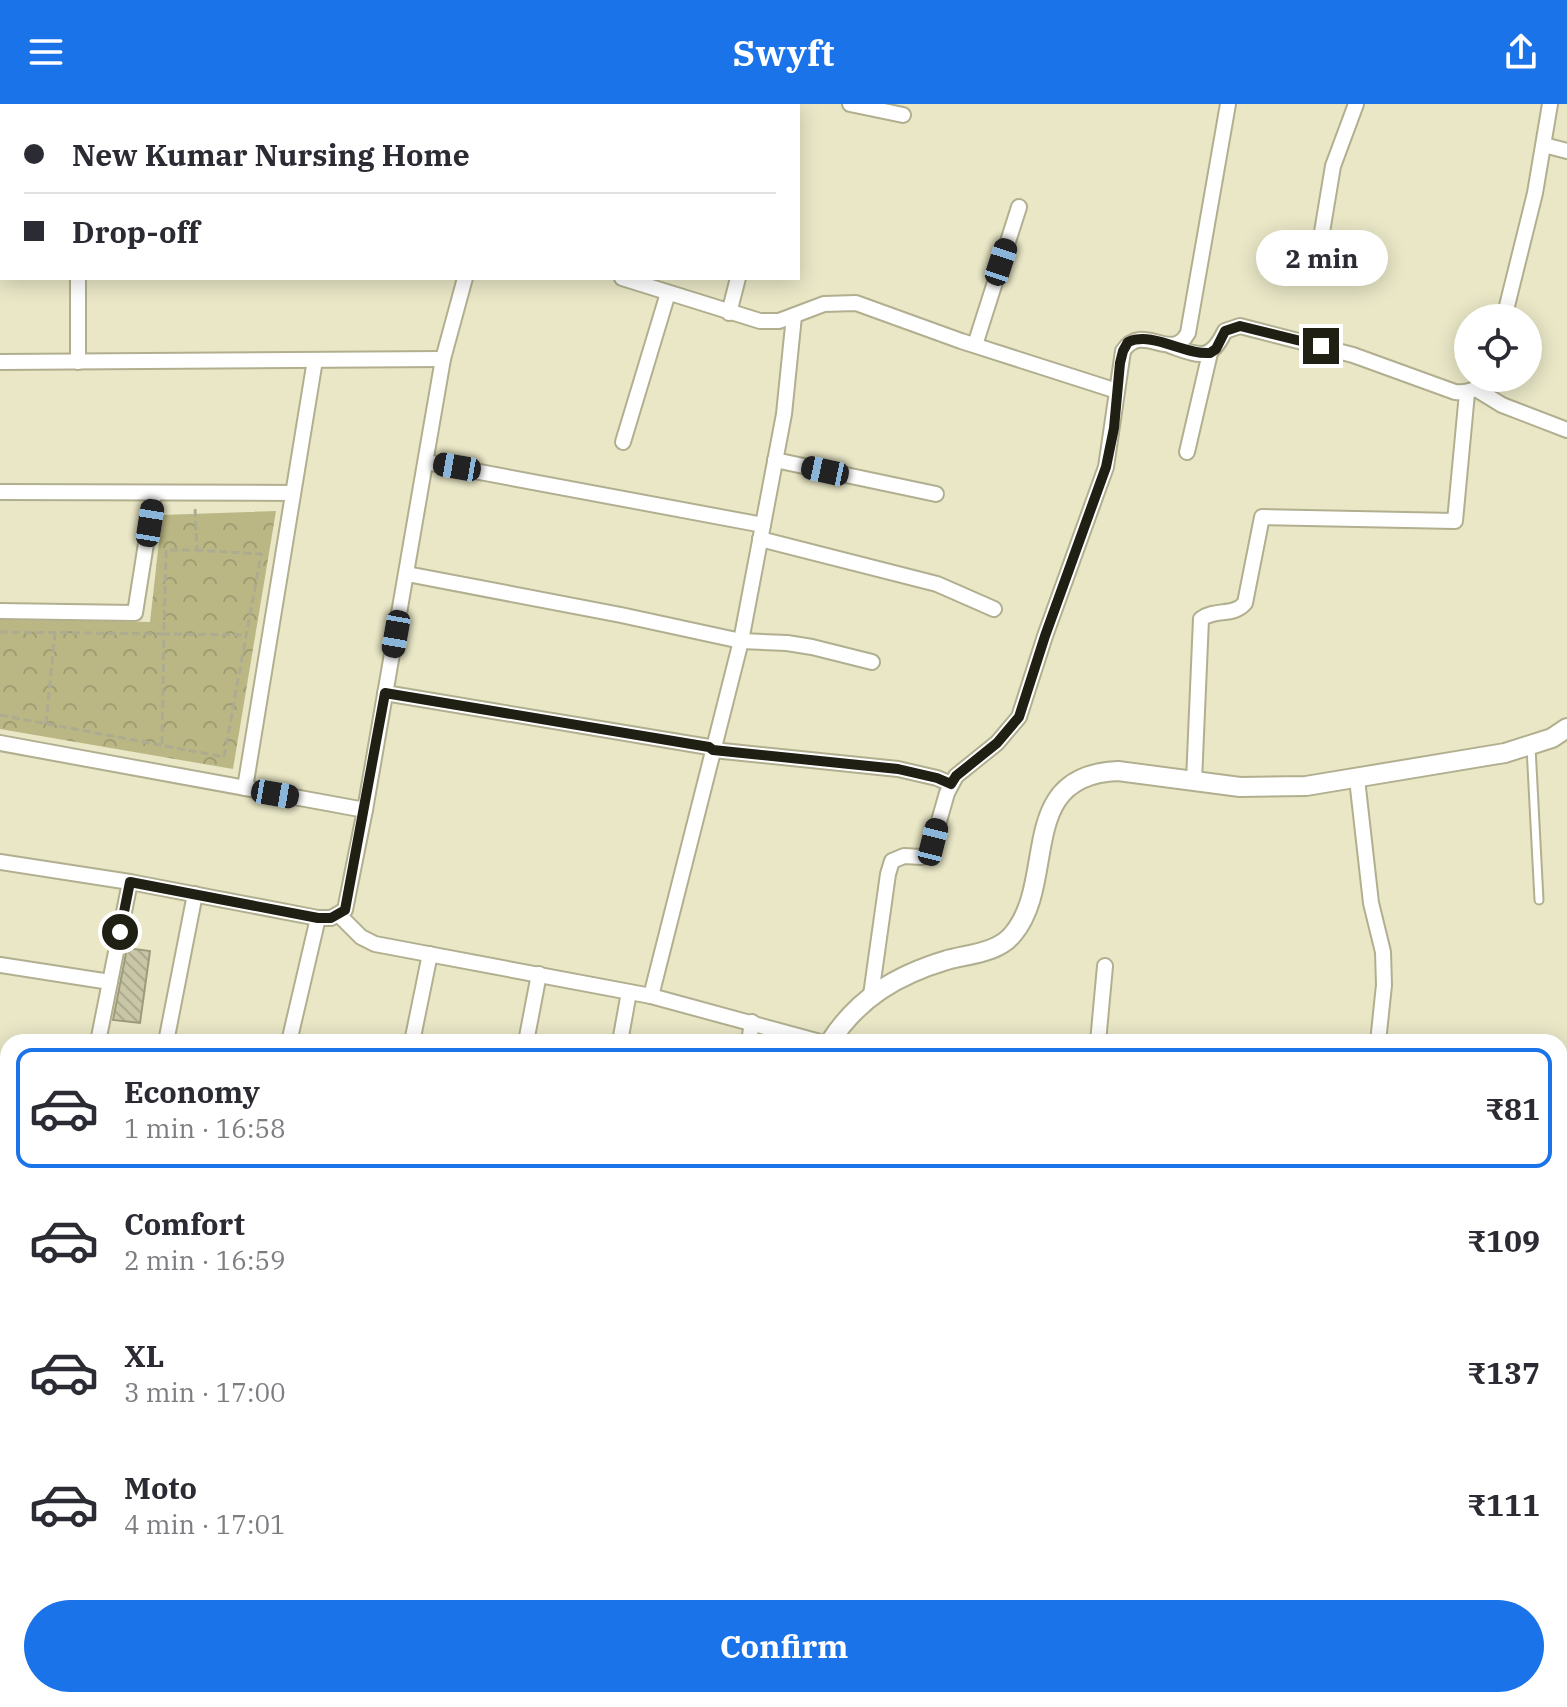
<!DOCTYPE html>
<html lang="en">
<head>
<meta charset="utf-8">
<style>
	:root { --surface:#fff; --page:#f2f2f3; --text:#2b2b33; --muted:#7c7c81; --line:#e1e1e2; --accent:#1a73e8 }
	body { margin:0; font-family:"IBM Plex Serif",serif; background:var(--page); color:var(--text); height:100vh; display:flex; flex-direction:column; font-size:30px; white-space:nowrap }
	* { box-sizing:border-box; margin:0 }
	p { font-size:26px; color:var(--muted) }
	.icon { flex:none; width:44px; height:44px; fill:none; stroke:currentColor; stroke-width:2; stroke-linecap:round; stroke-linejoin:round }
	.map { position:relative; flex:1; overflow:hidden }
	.side { position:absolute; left:0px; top:930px; width:1568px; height:674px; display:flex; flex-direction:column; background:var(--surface); border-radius:24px 24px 0 0; box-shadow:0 4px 20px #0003 }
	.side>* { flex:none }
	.hud { position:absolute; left:0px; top:0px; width:800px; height:176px; box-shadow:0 4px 20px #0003; display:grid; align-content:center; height:176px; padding:0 24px; background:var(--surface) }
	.buttons { position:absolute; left:1454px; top:200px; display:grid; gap:16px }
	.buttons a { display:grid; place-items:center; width:88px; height:88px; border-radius:50%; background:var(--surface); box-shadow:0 4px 20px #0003; font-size:40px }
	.end { position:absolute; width:36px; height:36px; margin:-18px; border:10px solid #201f13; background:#fff; box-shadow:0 0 0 4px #fff }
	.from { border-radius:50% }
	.bubble { position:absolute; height:56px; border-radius:28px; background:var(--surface); box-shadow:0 4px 20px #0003; font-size:26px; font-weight:700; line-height:56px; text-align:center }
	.car { position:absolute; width:24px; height:48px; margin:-24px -12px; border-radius:10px; box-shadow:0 0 6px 2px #0007; background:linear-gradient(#222 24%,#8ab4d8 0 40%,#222 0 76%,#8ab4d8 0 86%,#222 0) }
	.hud b { display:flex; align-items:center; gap:28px; height:76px; font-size:30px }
	.hud b+b { border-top:2px solid var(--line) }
	.hud i { width:20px; height:20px; background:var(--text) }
	ul { padding:14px 0 0; list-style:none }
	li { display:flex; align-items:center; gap:24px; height:120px; margin:0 16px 12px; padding:0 8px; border:4px solid transparent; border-radius:16px }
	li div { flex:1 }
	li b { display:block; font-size:30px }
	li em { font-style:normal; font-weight:700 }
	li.selected { border-color:var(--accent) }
	li>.icon { width:72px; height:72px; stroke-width:1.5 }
	.button { display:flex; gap:16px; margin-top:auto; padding:16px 24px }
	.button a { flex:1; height:92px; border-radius:48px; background:var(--accent); color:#fff; font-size:32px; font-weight:700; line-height:92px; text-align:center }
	header { display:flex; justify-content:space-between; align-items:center; height:104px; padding:0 24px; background:var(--accent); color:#fff; font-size:36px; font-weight:700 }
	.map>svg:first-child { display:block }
	.forest { fill:url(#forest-crowns) }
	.building { fill:url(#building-back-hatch); stroke:#9d9b7c; stroke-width:2 }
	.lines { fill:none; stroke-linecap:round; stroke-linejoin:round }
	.service-casing { stroke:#b1af8f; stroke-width:11 }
	.minor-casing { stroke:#b1af8f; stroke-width:18 }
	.tertiary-casing { stroke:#b1af8f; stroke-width:22 }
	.path { stroke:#adab90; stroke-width:3; stroke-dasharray:8 4; stroke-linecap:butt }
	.service { stroke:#fff; stroke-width:7 }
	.minor { stroke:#fff; stroke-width:14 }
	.tertiary { stroke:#fff; stroke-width:18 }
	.route { stroke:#201f13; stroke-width:10 }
</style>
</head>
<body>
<header><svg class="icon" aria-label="menu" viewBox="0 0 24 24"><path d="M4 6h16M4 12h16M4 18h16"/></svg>Swyft<svg class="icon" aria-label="share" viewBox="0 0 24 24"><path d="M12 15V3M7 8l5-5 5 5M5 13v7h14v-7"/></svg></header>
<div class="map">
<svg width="1567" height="1603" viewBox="0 0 1567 1603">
	<defs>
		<pattern id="forest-crowns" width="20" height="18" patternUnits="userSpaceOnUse" patternTransform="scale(2)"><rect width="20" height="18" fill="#bbb785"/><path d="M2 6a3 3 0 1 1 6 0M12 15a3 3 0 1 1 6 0" fill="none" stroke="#a09d72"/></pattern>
		<pattern id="building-back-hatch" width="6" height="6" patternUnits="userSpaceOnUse" patternTransform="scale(2)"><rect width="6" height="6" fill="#c8c6a6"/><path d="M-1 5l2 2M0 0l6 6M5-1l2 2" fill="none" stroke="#acaa8e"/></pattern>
	</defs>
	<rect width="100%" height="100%" fill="#e9e7c6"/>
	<!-- forest -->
	<path class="forest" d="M276,407L233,665L0,625V514L150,518L162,411Z"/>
	<!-- building -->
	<path class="building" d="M127,844L150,847L140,919L113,916Z"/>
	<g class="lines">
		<!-- service casing -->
		<g class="service-casing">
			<path id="service" d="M1531,643L1539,796"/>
		</g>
		<!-- minor casing -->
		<g class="minor-casing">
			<g id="minor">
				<path d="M850,0L903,11"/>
				<path d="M79,2V0"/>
				<path d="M237,2V0"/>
				<path d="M380,2L381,0"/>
				<path d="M535,2L536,0"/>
				<path d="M1544,41L1567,47"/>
				<path d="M1322,128L1333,62L1356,0"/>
				<path d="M622,174L760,217H779L824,200L856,199L961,237L1117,287"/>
				<path d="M729,209L738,174"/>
				<path d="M1504,214L1535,89L1550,0"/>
				<path d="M975,241L1019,103"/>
				<path d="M1171,242C1200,252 1210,258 1225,227L1240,222L1353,251L1455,288C1469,289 1478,286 1486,274"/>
				<path d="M0,258L443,255"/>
				<path d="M78,258V174"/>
				<path d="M1476,285L1502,301L1567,326"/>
				<path d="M623,338L668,189"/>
				<path d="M1187,348L1210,249"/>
				<path d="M775,356L936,390"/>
				<path d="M426,358L763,421"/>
				<path d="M0,388L293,389"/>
				<path d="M760,435L937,480L994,505"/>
				<path d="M407,470L621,511L741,537L787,539L812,543L872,558"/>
				<path d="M0,507L135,509L154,389"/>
				<path d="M385,589L709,643L713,646L898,665L937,674L951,680"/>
				<path d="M0,639L365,706"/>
				<path d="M1357,675L1371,799L1383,848L1384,881L1378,938"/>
				<path d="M1194,677L1201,515C1216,504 1233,513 1245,499L1262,413L1455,417L1467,289"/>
				<path d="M245,684L315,256"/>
				<path d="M0,758L130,778L318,814H331L345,806L365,706L443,255L465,174"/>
				<path d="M339,811L361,833L375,840L651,892L820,938"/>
				<path d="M0,861L110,878"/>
				<path d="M871,891L888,770L892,757L904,752L922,753L927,749L933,738L947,689L956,672L997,639L1019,613L1045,532L1106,363L1123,247C1143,217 1171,260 1188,229L1228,0"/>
				<path d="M651,892L741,537L784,310L794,212"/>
				<path d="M98,938L130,778"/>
				<path d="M166,938L195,790"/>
				<path d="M289,938L318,814"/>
				<path d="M412,938L430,850"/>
				<path d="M526,938L539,870"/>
				<path d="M620,938L629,888"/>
				<path d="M749,938L752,918"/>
				<path d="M1098,938L1105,862"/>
				<path d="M0,972L8,973"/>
				<path d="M0,1054L8,1055"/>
				<path d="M0,1141L8,1142"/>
				<path d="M1560,1200L1567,1201"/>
				<path d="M5,1322L8,1300"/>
				<path d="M1560,1432L1567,1394"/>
				<path d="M874,1596V1603"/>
				<path d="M158,1603L160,1596"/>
				<path d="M287,1603L289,1596"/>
				<path d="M387,1603L389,1596"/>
				<path d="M520,1603L521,1596"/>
				<path d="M608,1603L609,1596"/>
				<path d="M693,1603L694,1596"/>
				<path d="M770,1603V1596"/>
				<path d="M971,1603V1596"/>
				<path d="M1055,1603L1057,1596"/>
				<path d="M1278,1603L1279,1596"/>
				<path d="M1366,1603V1602"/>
				<path d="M1454,1603L1456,1596"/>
			</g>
		</g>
		<!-- tertiary casing -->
		<g class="tertiary-casing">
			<g id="tertiary">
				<path d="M830,938C858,894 897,871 947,856C969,850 998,849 1013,830C1058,776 1015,671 1118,667L1240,683L1306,682L1505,649L1552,634L1567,624"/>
				<path d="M1560,1541L1567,1543"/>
			</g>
		</g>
		<!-- path -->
		<g class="path">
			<path d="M0,528L164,530L166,446H197L195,404"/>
			<path d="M0,611L224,653L261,450L197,446"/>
			<path d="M46,620L55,529"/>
			<path d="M162,640L164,530L246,531"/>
		</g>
		<!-- service -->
		<use href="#service" class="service"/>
		<!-- minor -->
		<use href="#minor" class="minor"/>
		<!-- tertiary -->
		<use href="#tertiary" class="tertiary"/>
	</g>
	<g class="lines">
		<!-- route -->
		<path class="route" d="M120,828L130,778L318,814H331L345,806L385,589L709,643L713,646L898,665L937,674L951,680L956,672L997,639L1019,613L1045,532L1106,363L1114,324L1120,259L1123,247L1128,238C1153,227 1184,251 1210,249L1216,245L1225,227L1240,222L1321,242"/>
	</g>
</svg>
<div class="buttons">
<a><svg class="icon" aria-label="locate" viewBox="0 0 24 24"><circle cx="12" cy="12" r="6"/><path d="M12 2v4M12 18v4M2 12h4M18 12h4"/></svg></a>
</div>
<i class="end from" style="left:120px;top:828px"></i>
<i class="end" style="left:1321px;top:242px"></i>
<div class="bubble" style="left:1256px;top:126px;width:132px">2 min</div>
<i class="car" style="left:1001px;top:158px;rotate:18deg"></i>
<i class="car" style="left:457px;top:363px;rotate:280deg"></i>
<i class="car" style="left:825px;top:367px;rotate:282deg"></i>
<i class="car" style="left:150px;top:419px;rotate:9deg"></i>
<i class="car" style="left:396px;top:530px;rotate:190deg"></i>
<i class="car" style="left:275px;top:690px;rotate:100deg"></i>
<i class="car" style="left:933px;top:738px;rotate:14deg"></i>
<div class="hud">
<b><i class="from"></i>New Kumar Nursing Home</b>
<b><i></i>Drop-off</b>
</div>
<section class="side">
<ul>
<li class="selected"><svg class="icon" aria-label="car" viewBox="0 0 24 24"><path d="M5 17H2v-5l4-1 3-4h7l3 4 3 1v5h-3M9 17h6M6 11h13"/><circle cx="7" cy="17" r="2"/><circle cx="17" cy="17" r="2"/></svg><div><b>Economy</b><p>1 min · 16:58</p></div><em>₹81</em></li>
<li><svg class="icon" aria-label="car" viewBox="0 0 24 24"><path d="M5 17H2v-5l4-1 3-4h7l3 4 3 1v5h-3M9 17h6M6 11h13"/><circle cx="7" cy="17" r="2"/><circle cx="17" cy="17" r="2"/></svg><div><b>Comfort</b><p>2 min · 16:59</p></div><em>₹109</em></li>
<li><svg class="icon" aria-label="car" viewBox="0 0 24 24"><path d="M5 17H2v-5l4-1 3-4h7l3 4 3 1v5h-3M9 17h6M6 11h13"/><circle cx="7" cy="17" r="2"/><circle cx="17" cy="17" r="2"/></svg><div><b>XL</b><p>3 min · 17:00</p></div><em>₹137</em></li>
<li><svg class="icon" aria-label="car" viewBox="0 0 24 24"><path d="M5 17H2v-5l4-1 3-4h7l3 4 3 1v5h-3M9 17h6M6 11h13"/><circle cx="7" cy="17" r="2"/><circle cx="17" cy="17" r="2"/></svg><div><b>Moto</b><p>4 min · 17:01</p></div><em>₹111</em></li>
</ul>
<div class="button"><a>Confirm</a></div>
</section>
</div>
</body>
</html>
